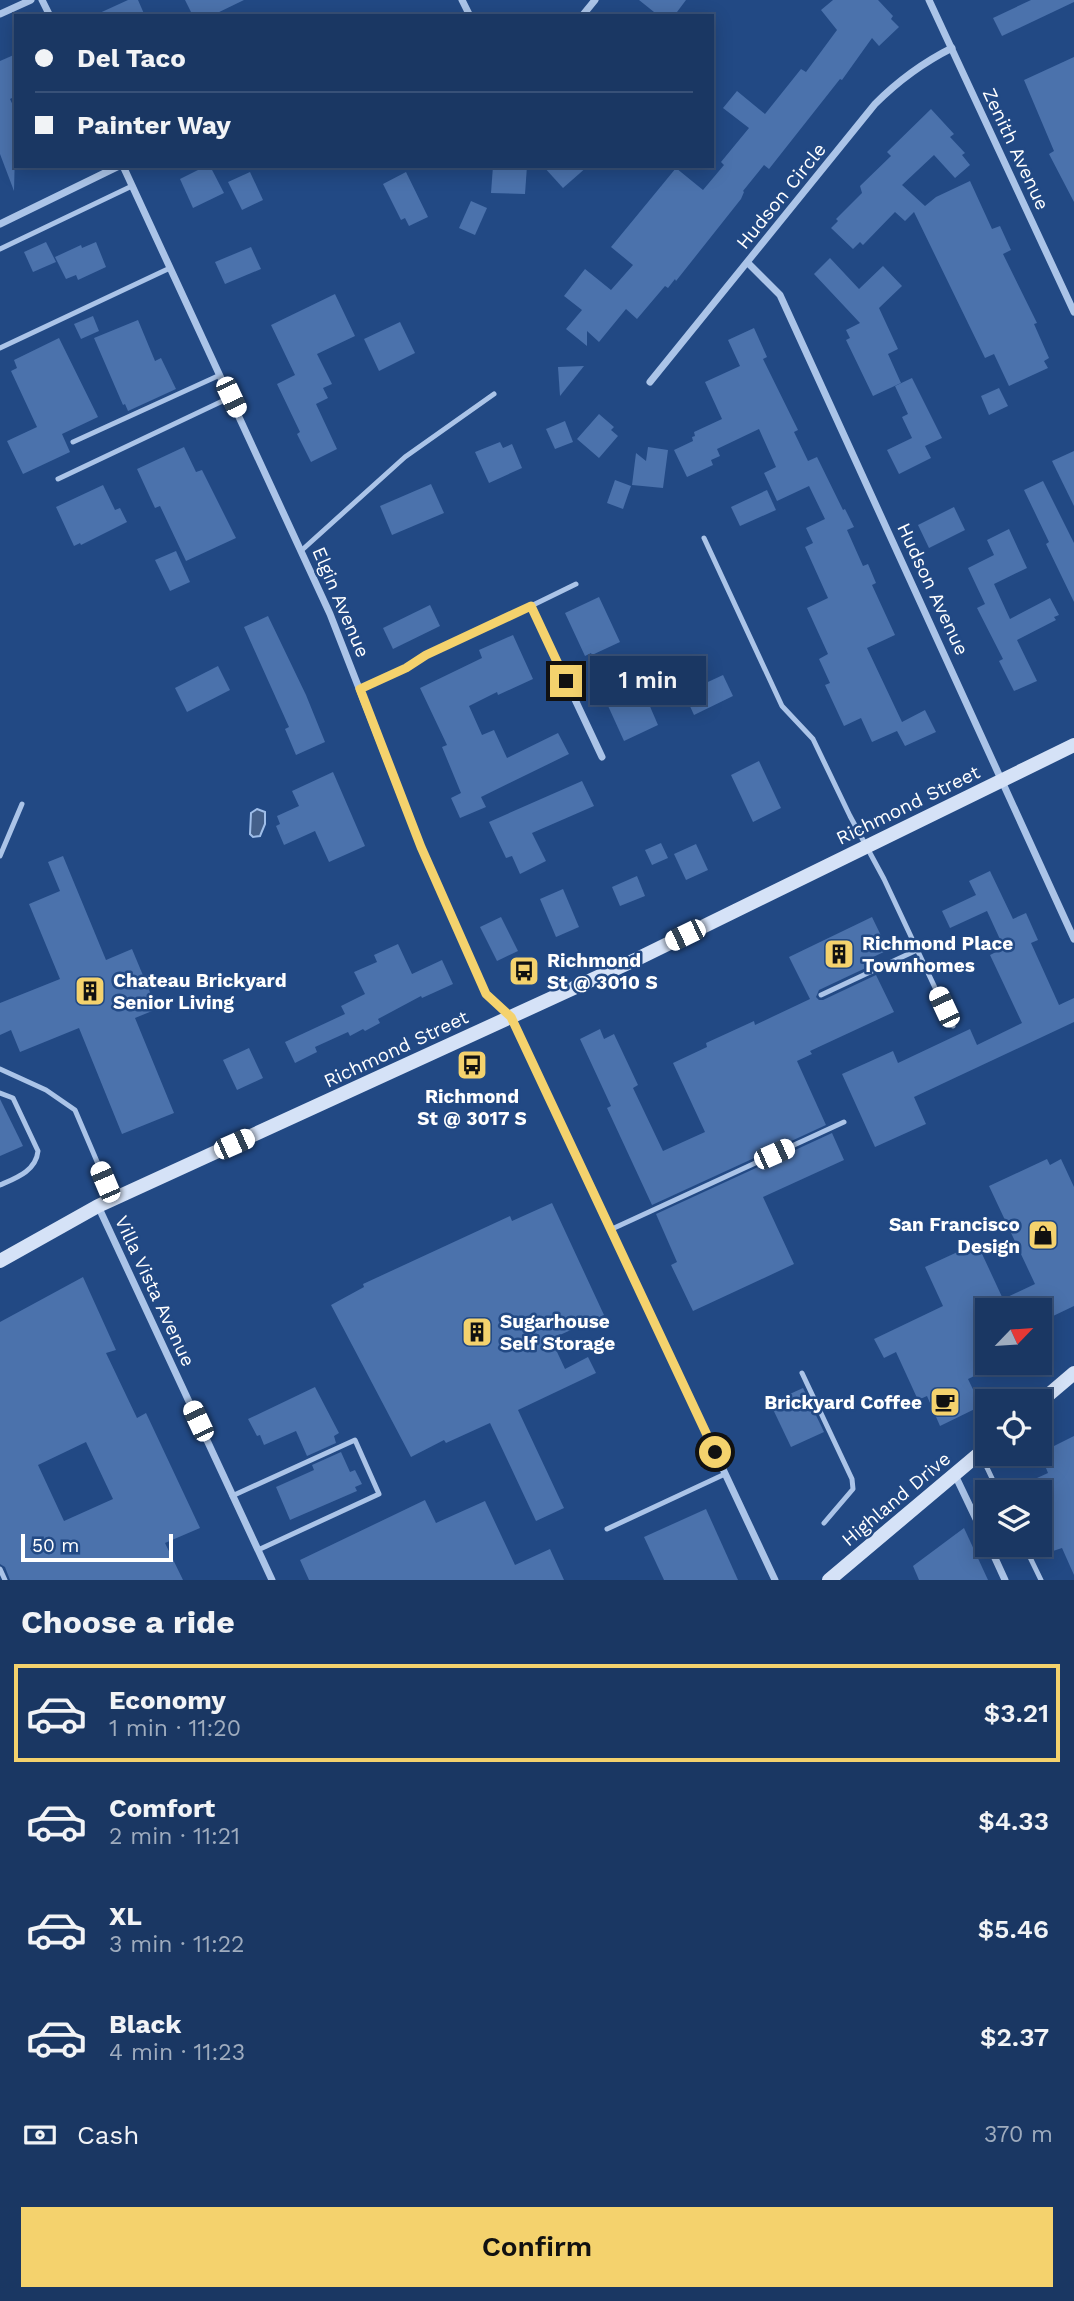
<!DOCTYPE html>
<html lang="en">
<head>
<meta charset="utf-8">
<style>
	:root { --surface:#1a3763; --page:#233f69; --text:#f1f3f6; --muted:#9facbe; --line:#385178; --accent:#f4d26d }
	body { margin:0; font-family:"Work Sans",sans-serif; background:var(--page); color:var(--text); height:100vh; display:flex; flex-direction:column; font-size:26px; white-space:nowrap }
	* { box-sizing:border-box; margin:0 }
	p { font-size:23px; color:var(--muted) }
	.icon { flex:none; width:38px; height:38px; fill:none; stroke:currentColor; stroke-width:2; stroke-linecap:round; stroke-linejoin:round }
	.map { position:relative; height:1580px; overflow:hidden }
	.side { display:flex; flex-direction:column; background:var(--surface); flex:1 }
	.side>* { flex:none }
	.hud { position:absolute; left:14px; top:14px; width:700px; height:154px; border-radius:0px; box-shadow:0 4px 18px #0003,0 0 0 2px var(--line); display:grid; align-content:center; height:154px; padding:0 21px; background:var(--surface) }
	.needle { width:46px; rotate:65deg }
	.fabs { position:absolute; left:975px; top:1298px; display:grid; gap:14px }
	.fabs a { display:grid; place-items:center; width:77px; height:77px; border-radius:0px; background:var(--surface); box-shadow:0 4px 18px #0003,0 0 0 2px var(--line); font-size:35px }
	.scale { position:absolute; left:21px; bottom:18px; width:152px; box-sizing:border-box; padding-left:7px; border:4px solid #fff; border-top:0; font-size:19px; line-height:24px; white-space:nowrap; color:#fff; -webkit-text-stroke:5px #224984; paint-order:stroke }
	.end { position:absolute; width:32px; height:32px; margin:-16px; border:9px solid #f4d26d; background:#111; box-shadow:0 0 0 4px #111 }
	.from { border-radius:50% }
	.bubble { position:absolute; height:49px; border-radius:0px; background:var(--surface); box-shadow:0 4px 18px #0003,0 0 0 2px var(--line); font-size:23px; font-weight:600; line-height:49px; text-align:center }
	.car { position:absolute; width:21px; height:42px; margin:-21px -10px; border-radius:9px; box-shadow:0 0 5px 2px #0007; background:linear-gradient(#fff 24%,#345 0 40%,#fff 0 76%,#345 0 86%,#fff 0) }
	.hud b { display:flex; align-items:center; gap:24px; height:66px; font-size:26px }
	.hud b+b { border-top:2px solid var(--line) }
	.hud i { width:18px; height:18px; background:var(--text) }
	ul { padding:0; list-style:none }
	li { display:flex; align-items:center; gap:21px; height:98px; margin:0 14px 10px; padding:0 7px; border:4px solid transparent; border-radius:0px }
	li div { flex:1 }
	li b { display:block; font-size:26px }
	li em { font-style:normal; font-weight:600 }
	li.active { border-color:var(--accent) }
	li>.icon { width:63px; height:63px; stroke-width:1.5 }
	h2 { padding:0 21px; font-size:32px; line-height:84px }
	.pay { display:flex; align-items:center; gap:18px; height:77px; padding:0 21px; font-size:26px }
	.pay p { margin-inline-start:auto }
	.primary-button { display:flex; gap:14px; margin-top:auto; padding:14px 21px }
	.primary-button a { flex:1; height:80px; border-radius:0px; background:var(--accent); color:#111; font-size:28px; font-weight:600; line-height:80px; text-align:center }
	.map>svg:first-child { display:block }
	.water { fill:#44608a; stroke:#9fbee9; stroke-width:2 }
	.building { fill:#4b72ac; fill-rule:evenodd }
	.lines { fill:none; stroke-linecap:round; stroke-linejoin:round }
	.service { stroke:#abc4e8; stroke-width:5 }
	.minor { stroke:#abc4e8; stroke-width:7 }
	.secondary { stroke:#d5e2f7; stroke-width:14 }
	.route { stroke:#f4d26d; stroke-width:9 }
	.labels { text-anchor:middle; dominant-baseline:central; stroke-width:5; stroke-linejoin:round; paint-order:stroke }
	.street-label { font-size:19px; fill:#fff; stroke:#224984 }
	.poi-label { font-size:19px; font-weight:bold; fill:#fff; stroke:#224984; text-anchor:start }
</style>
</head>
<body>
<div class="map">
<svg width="1074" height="1580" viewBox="0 0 1074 1580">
	<rect width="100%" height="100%" fill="#224984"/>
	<!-- water -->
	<path class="water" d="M257,809L265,812V824L260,836L253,837L250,834L251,813Z"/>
	<!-- building -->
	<g class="building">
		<path d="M128,0H138L145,16H93Z"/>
		<path d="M185,0H244L211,16H193Z"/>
		<path d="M639,0H686L674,16H659Z"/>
		<path d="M833,0H878L893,16L891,19L899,27L879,46L872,38L842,80L840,79L769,169L764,165L743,191L744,192L741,199L676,281L675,279L668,288L665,286L637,319L626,309L599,342L587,331V346L566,329L582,310L564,296L585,269L611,290L633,265L611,247L676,168L703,190L724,165L721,162L749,128L723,108L737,91L765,114L801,69L806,72L837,30L821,10Z"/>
		<path d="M1031,0H1074V2L1002,36L993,18Z"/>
		<path d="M16,54V96L10,99L16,112L14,191L0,154V61Z"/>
		<path d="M1074,57V202L1049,154L1054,151L1024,80Z"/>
		<path d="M931,109L954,134L950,137L965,153L962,155L970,165L955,178L934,155L902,185L925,206L936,197L970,181L992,229L1000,226L1011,250L1003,254L1037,323L1034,324L1049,358L1044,361L1048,368L1009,386L994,354L985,358L914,212L905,221L895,212L863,245L860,242L853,249L831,228L838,221L836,219L862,193L860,186L891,156L887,152Z"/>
		<path d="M206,166H210L224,193L193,208L180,179Z"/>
		<path d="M493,166H527L525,194L491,193Z"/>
		<path d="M543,166H588L563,188Z"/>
		<path d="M250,172L263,200L242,210L228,182Z"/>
		<path d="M406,172L428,217L409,226L405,218L401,220L383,184Z"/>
		<path d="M471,201L487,208L475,235L459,228Z"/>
		<path d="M46,242L56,262L33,272L24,252Z"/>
		<path d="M96,242L106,267L78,280L76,275L66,279L55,257L81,245L82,248Z"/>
		<path d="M251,247L261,269L225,284L215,262Z"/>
		<path d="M830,258L859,289L883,266L902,286L879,308L898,349L888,354L901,383L873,396L846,340L850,338L846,330L860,323L814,274Z"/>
		<path d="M335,294L355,336L317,354L332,384L323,388L328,398L316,404L337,449L311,462L297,434L300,432L277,384L295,375L271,325Z"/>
		<path d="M93,316L99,331L81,339L74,324Z"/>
		<path d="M138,320L155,361L161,358L176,389L128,411L125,404L123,405L94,338Z"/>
		<path d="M400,322L415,353L379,371L364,339Z"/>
		<path d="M754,328L767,357L763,359L798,430L794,432L808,461L817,457L843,510L845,509L854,527L847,530L863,566L868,564L876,583L872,585L895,635L867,648L902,722L925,710L936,732L905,746L897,731L872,742L861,718L844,726L825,685L830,683L819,659L828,654L807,608L828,598L805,547L813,543L806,528L825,519L809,486L777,501L764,473L776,467L759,429L717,449L720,456L711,460L713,465L687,477L674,450L693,441L692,437L695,436L694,432L722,419L705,382L740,366L728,340Z"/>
		<path d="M59,338L98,417L62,434L70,452L23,474L7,441L37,427L11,371L17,368L14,360Z"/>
		<path d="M584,366L560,396L558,367Z"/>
		<path d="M912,378L942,438L925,446L931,458L899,474L887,450L912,438L902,417L908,414L895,386Z"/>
		<path d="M999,388L1008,406L989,415L981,396Z"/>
		<path d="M599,414L614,427L611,430L618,436L599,458L577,439Z"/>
		<path d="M565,421L573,442L555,449L546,429Z"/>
		<path d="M500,442L503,448L512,444L522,468L489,483L475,452Z"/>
		<path d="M184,447L196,472L202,470L236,538L186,561L160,506L155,508L137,469Z"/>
		<path d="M648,447L668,450L663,488L632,485L636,453L646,461Z"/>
		<path d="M1074,451V506L1052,461Z"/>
		<path d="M615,480L631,486L623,509L607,503Z"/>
		<path d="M1043,481L1074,543V602L1046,544L1049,542L1024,490Z"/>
		<path d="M431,484L444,513L392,535L380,506Z"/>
		<path d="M103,485L115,510L120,508L127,522L81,545L80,543L74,546L56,507Z"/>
		<path d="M767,490L776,510L740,526L731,507Z"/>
		<path d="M954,507L965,530L929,548L918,525Z"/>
		<path d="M1009,529L1027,568L994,584L1010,619L1050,598L1059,615L1054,617L1056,620L1017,640L1037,681L1014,691L999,661L1003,659L977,608L985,604L968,568L994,555L987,540Z"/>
		<path d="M176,551L190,582L170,591L155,560Z"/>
		<path d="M599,597L620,642L592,655L591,653L585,656L565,613Z"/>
		<path d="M430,605L440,626L393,649L383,628Z"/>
		<path d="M268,616L306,695L325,742L296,755L285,729L289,727L244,627Z"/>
		<path d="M513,635L533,679L498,695L497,692L469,706L482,735L494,730L507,758L558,733L569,754L481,797L486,807L460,818L451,798L461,793L442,747L447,745L420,688L482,658L479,650Z"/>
		<path d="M218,666L230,690L187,712L175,688Z"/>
		<path d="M723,675L733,696L694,715L684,693Z"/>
		<path d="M639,681L658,725L624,741L604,697Z"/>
		<path d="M759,761L781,808L753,822L731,775Z"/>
		<path d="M333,772L365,846L329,862L315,831L284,845L276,826L280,824L277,816L299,806L292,791Z"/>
		<path d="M582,781L594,806L532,833L546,861L520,874L512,856L506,858L489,822Z"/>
		<path d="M661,843L668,858L652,865L645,850Z"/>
		<path d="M696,844L708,870L686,880L674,854Z"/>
		<path d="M63,856L106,960L132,949L157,1009L135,1018L174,1113L122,1134L79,1028L20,1052L11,1030L0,1035V1003L60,979L29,904L60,891L48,862Z"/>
		<path d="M990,871L1013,919L1026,913L1038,940L1031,943L1059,1005L1074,998V1022L914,1097L926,1124L875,1147L842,1074L893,1051L898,1063L970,1029L977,1045L1022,1023L990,955L1004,948L987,911L950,928L942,911L976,895L969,881Z"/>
		<path d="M637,876L645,896L620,906L612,887Z"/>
		<path d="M563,889L579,927L556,937L540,899Z"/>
		<path d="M501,917L518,951L497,961L480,927Z"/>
		<path d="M872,917L888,950L869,959L872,965L819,990L816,997L819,1000H823L876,975L894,1012L810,1051L812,1054L797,1061L826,1125L652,1205L607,1108L611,1106L580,1039L600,1029L604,1039L614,1034L638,1085L633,1088L663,1151L705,1132L673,1063L707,1047L706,1043L754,1021L755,1025L810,999L789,957Z"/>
		<path d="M398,944L412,974L442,960L453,984L422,998L421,996L378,1019L380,1023L365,1031L363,1029L350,1036L348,1032L315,1047L317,1052L295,1063L285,1042L345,1014L341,1006L365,994L354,972L377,962L374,955Z"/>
		<path d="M249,1048L263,1078L237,1090L223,1060Z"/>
		<path d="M0,1099L23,1146L0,1156Z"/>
		<path d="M832,1133L844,1160L763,1197L794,1264L693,1311L671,1265L677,1262L656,1214Z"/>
		<path d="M1047,1159L1050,1165L1061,1159L1074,1187V1306L1051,1317L1048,1311H987V1370L968,1379L981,1406L940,1426L927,1396L918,1400L896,1352L884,1358L874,1339L943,1306L925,1267L977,1243L1003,1299L1035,1284L989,1186Z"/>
		<path d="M552,1203L604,1315L551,1339L565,1369L588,1357L596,1373L518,1410L564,1508L536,1521L490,1423L446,1443L444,1440L411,1457L331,1305L364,1287L363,1284L510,1216L512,1221Z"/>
		<path d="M83,1277L116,1350L106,1353L137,1418L146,1413L200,1528L165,1543L183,1580H10L5,1567L0,1564V1322ZM86,1442L113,1499L64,1521L38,1465Z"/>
		<path d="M315,1387L339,1433L334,1436L336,1443L307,1456L296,1431L264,1445L260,1435L257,1436L248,1419Z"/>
		<path d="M803,1388L824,1432L791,1447L770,1403Z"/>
		<path d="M1074,1436V1575L1062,1548L1053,1551L1040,1522V1493H1004L1048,1473L1040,1453Z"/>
		<path d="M341,1452L350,1472L355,1470L362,1484L355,1487L357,1491L290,1520L276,1487L314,1470L312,1465Z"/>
		<path d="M425,1500L436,1523L485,1501L515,1565L550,1549L564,1580H309L300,1560Z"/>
		<path d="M706,1509L738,1580H664L644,1537Z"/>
		<path d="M964,1528L988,1580H919L913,1566Z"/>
	</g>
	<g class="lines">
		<!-- service -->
		<g class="service">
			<path d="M0,249L132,186"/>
			<path d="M0,348L170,268"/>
			<path d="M73,442L220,375"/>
			<path d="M58,479L231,397"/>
			<path d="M704,538L782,706L813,739L850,816L884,879L953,1026"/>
			<path d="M302,550L405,457L494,394"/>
			<path d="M531,606L576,584"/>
			<path d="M0,856L22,804"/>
			<path d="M821,995L917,950"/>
			<path d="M0,1069L46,1090L75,1110L113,1199"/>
			<path d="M0,1093L13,1098L38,1151C36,1171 16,1178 0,1185"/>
			<path d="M612,1229L844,1122"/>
			<path d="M802,1373L852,1479L853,1489L824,1523"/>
			<path d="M980,1453L999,1493"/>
			<path d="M232,1496L355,1440L379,1494L258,1550"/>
			<path d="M607,1529L725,1474"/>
			<path d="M1024,1545L1041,1580"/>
			<path d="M0,1569L5,1580"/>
		</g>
		<!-- minor -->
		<g class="minor">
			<path d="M42,0L50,16"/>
			<path d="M462,0L470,16"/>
			<path d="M929,0L1074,312"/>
			<path d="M0,14L31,0"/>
			<path d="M582,16L595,0"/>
			<path d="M123,166L330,614L421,847L486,994L511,1017L775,1580"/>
			<path d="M0,224L119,166"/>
			<path d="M748,263L780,295L1074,939"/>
			<path d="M650,382L875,104C898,81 922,63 952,48"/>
			<path d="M360,689L406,668L426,655L531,606L602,757"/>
			<path d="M98,1206L272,1580"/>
			<path d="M955,1475L987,1542"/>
			<path d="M989,1545L1005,1580"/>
		</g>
		<!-- secondary -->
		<g class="secondary">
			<path d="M0,1261L98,1206L637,959L1074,745"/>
			<path d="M1040,1402L1074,1373"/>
			<path d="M829,1580L987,1447"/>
		</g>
	</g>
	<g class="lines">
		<!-- route -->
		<path class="route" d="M566,681L531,606L426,655L406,668L360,689L421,847L486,994L511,1017L715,1452"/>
	</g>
	<!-- icons -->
	<defs>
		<g id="building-square" transform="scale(1.575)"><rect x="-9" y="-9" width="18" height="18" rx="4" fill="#f4d26d" stroke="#224984"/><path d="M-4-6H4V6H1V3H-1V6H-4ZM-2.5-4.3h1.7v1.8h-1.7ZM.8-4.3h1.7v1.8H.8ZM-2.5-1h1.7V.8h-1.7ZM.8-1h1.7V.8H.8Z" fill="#111"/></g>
		<g id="bus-square" transform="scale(1.575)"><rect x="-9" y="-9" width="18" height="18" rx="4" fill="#f4d26d" stroke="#224984"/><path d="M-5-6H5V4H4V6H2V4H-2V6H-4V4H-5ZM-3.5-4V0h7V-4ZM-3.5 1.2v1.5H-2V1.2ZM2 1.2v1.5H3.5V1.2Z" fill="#111"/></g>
		<g id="shop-square" transform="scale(1.575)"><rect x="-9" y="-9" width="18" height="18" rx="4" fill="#f4d26d" stroke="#224984"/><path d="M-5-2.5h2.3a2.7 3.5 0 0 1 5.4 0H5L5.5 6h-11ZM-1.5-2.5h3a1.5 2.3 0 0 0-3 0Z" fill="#111"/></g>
		<g id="cafe-square" transform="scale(1.575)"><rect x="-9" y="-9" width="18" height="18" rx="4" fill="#f4d26d" stroke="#224984"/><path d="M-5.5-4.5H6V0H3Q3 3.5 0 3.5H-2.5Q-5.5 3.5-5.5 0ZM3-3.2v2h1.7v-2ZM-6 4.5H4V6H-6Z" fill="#111"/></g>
	</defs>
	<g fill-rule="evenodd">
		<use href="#building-square" x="839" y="954"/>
		<use href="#bus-square" x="524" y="971"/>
		<use href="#building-square" x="90" y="991"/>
		<use href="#bus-square" x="472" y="1065"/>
		<use href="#shop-square" x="1043" y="1235"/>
		<use href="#building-square" x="477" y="1332"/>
		<use href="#cafe-square" x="945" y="1402"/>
	</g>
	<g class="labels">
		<!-- street labels -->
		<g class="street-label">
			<text transform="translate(1016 149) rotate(65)">Zenith Avenue</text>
			<text transform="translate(781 196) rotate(-51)">Hudson Circle</text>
			<text transform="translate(933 589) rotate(65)">Hudson Avenue</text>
			<text transform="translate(341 602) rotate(67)">Elgin Avenue</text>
			<text transform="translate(908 805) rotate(-26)">Richmond Street</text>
			<text transform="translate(396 1049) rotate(-25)">Richmond Street</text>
			<text transform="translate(155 1291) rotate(65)">Villa Vista Avenue</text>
			<text transform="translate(896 1499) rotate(-40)">Highland Drive</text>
		</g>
		<!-- poi labels -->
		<g class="poi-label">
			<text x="862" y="943">Richmond Place<tspan x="862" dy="22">Townhomes</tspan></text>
			<text x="547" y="960">Richmond<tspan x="547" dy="22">St @ 3010 S</tspan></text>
			<text x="113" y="980">Chateau Brickyard<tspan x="113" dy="22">Senior Living</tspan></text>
			<text x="472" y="1096" text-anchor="middle">Richmond<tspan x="472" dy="22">St @ 3017 S</tspan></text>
			<text x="1020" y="1224" text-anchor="end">San Francisco<tspan x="1020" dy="22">Design</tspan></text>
			<text x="500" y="1321">Sugarhouse<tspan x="500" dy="22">Self Storage</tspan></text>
			<text x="922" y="1402" text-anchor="end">Brickyard Coffee</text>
		</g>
	</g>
</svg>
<div class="fabs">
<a><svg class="needle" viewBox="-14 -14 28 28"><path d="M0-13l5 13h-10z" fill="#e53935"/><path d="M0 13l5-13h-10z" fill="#9facbe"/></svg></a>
<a><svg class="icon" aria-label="locate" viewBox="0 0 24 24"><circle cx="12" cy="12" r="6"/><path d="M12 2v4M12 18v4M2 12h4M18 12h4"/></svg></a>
<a><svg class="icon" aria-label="layers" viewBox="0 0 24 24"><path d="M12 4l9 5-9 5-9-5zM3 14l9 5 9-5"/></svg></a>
</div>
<div class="scale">50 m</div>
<i class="end from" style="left:715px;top:1452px"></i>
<i class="end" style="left:566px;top:681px"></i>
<div class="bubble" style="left:590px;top:656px;width:116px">1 min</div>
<i class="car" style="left:231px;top:397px;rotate:155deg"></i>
<i class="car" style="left:685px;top:935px;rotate:244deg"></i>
<i class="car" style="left:944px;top:1007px;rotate:335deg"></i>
<i class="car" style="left:234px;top:1144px;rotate:66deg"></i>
<i class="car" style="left:774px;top:1154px;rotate:66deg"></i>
<i class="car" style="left:105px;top:1182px;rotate:337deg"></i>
<i class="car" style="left:198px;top:1421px;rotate:335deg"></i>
<div class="hud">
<b><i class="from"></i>Del Taco</b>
<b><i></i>Painter Way</b>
</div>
</div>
<section class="side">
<h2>Choose a ride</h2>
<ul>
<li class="active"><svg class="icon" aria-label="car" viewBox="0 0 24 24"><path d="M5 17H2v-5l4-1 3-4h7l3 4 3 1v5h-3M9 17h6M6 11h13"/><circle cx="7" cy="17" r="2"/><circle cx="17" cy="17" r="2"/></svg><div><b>Economy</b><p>1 min · 11:20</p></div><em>$3.21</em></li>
<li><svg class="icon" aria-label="car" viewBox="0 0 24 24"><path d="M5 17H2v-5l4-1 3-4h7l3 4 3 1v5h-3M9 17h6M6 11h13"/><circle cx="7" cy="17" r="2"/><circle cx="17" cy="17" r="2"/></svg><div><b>Comfort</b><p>2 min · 11:21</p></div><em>$4.33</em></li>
<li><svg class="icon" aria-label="car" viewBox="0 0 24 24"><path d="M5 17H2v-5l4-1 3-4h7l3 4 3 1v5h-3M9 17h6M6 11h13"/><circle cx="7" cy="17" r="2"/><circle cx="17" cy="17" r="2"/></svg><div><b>XL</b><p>3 min · 11:22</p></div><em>$5.46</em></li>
<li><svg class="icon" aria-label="car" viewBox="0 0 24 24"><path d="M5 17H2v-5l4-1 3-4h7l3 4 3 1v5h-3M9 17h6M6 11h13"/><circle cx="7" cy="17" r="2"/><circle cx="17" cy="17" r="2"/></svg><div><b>Black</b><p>4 min · 11:23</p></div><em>$2.37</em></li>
</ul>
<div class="pay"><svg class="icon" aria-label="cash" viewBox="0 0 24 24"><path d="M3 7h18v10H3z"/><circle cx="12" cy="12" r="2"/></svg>Cash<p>370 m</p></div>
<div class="primary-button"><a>Confirm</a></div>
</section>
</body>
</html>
